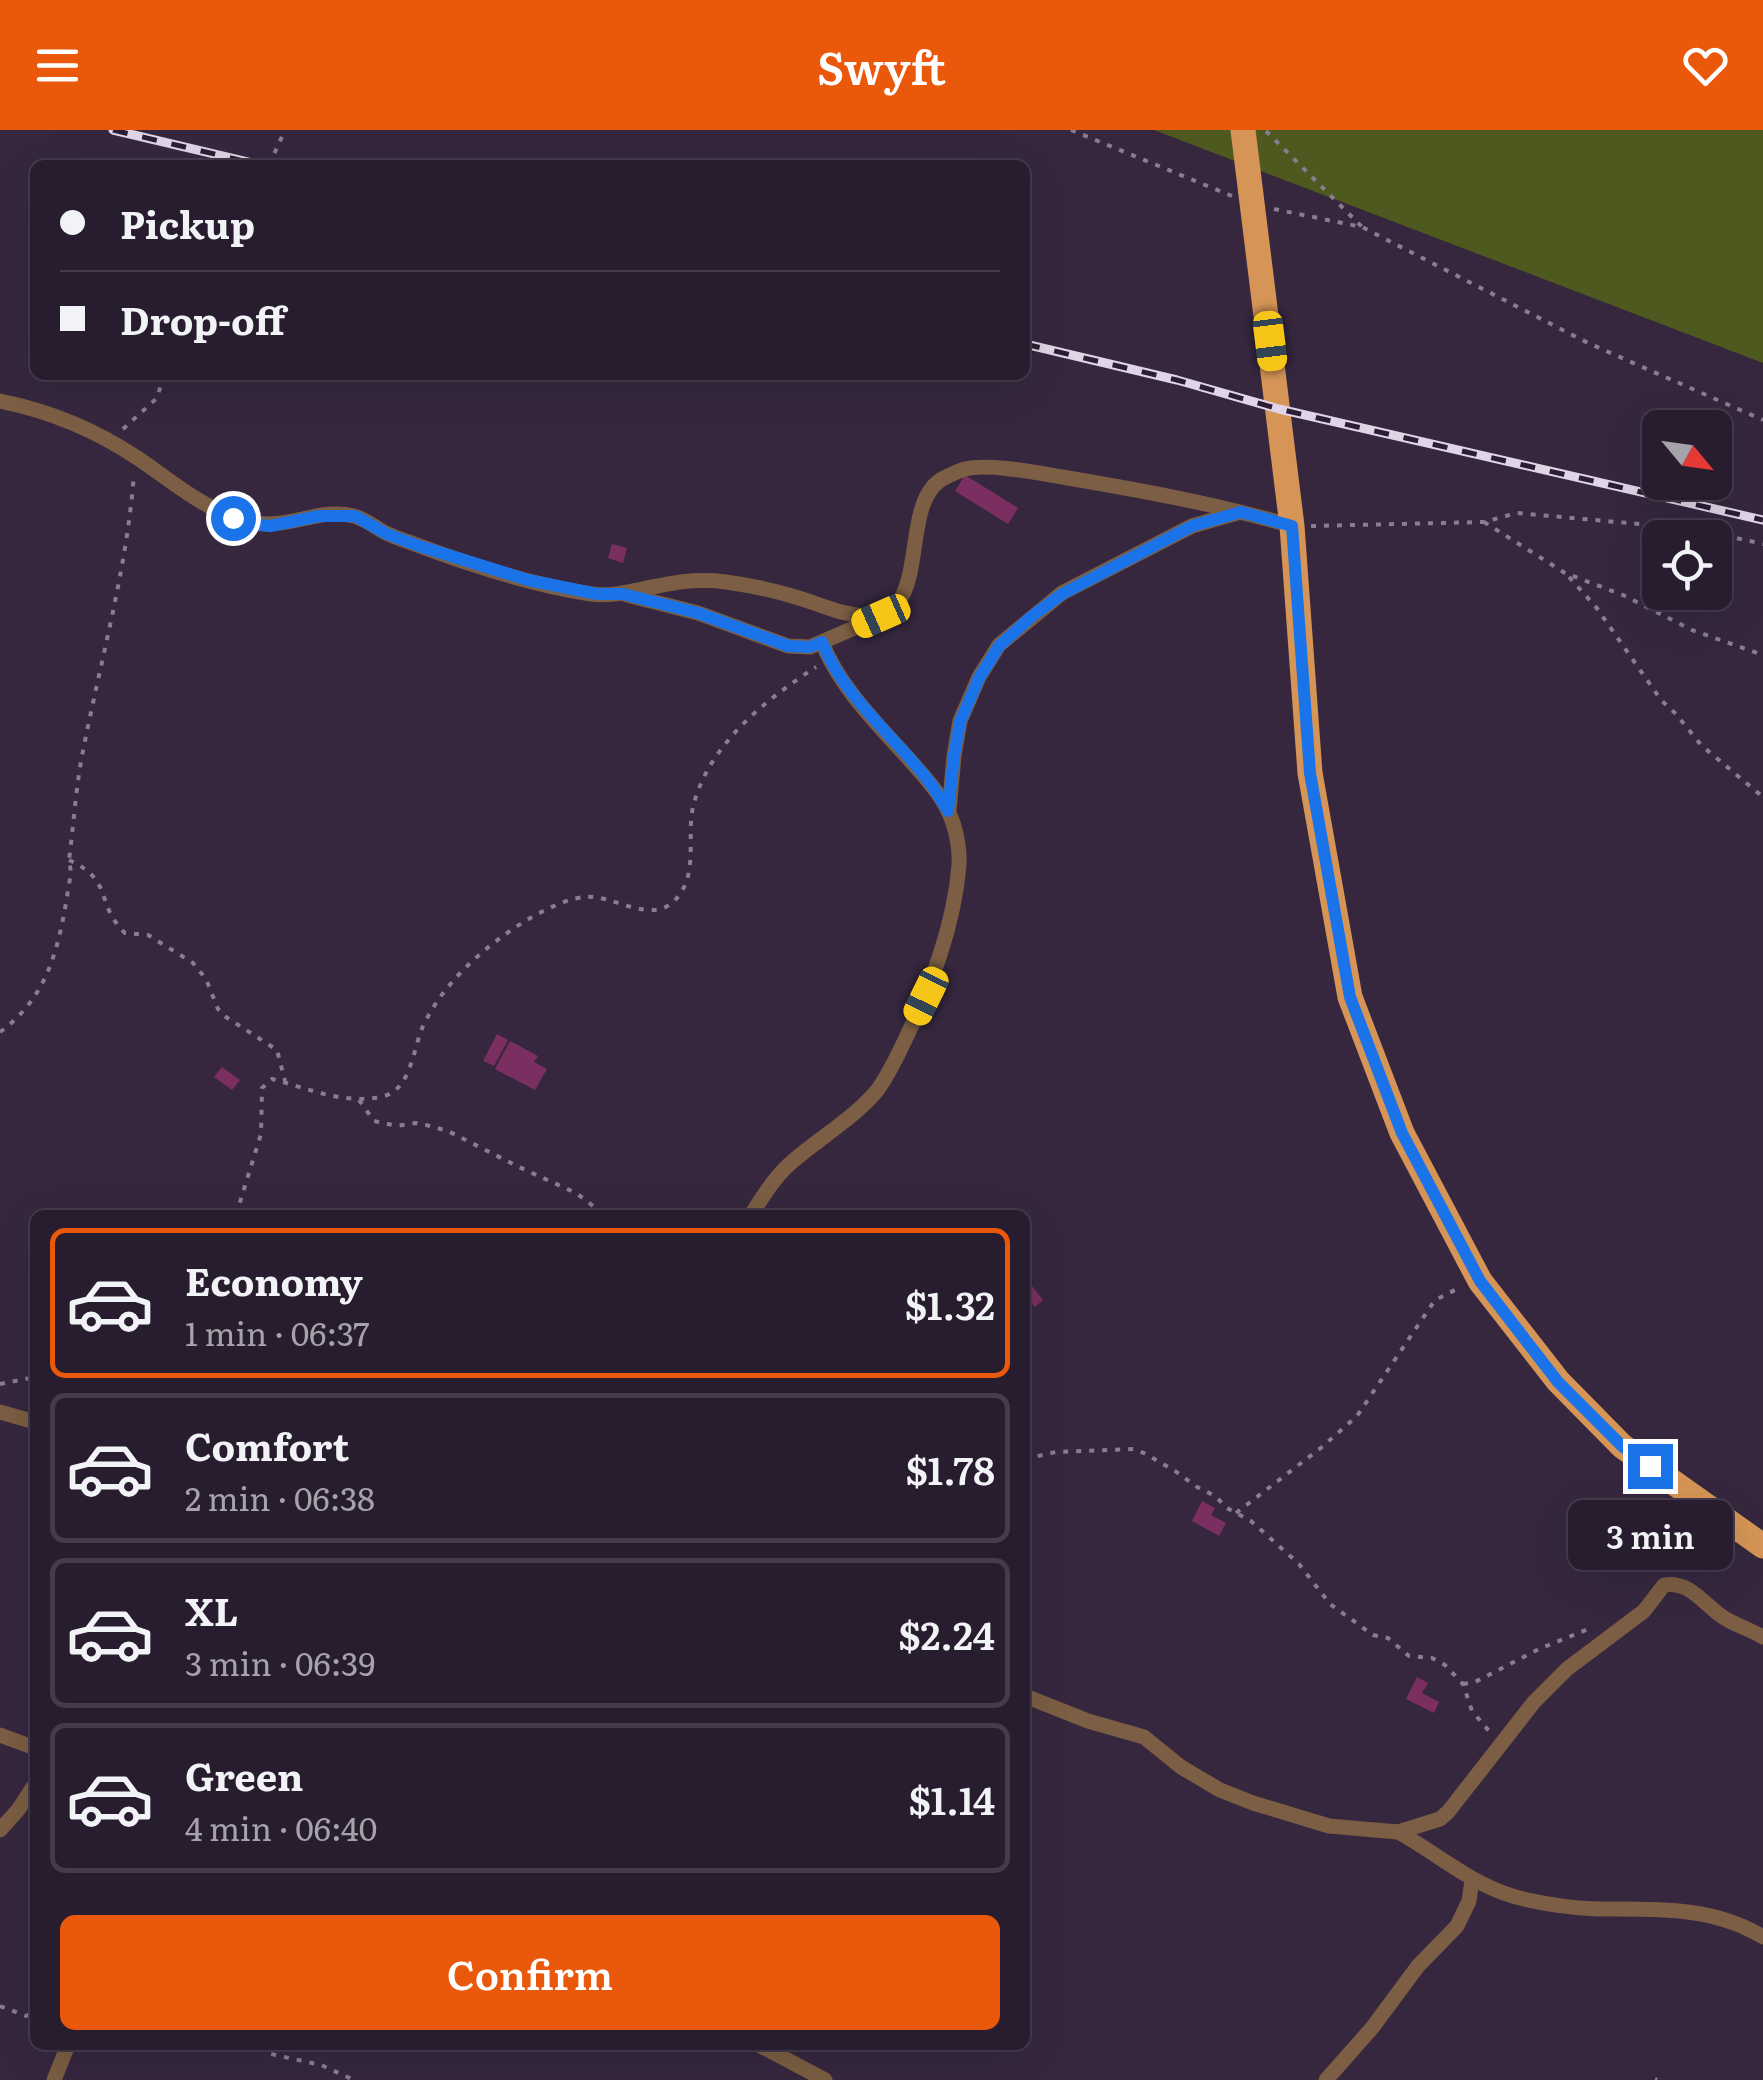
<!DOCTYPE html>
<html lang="en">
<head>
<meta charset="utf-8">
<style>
	:root { --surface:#281d2f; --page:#342a3b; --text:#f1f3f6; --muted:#a5a2aa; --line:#443b4b; --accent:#ea580c }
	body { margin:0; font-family:Literata,serif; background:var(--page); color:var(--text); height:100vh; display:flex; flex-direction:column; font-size:38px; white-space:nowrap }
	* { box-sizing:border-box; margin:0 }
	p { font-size:32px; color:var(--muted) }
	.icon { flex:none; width:55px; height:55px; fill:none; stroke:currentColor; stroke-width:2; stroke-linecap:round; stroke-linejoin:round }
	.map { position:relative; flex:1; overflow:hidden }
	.side { position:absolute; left:30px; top:1080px; width:1000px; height:840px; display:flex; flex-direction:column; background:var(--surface); border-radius:15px; box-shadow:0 10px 40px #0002,0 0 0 2px var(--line) }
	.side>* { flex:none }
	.banner { position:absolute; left:30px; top:30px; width:1000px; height:220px; border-radius:15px; box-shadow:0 10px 40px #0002,0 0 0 2px var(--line); display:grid; align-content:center; height:220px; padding:0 30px; background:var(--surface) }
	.needle { width:65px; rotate:119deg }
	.tools { position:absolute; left:1642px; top:280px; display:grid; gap:20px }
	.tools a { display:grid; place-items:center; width:90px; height:90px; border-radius:15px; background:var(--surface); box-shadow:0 10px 40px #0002,0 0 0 2px var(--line); font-size:50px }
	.end { position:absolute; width:45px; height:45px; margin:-22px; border:12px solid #1a73e8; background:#fff; box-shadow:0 0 0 5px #fff }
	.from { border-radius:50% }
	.bubble { position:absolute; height:70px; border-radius:15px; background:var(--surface); box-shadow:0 10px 40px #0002,0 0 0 2px var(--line); font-size:32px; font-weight:600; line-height:70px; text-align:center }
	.car { position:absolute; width:30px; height:60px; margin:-30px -15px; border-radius:12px; box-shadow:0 0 8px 2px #0007; background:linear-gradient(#f5c518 24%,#345 0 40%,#f5c518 0 76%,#345 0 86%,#f5c518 0) }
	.banner b { display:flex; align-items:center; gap:35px; height:95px; font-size:38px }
	.banner b+b { border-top:2px solid var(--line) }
	.banner i { width:25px; height:25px; background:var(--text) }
	ul { padding:18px 0 0; list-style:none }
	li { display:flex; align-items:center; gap:30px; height:150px; margin:0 20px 15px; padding:0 10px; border:5px solid var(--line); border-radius:15px }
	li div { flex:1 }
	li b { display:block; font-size:38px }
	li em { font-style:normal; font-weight:600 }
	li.active { border-color:var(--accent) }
	li>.icon { width:90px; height:90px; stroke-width:1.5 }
	.primary-button { display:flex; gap:20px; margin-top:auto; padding:20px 30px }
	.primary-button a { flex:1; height:115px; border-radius:15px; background:var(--accent); color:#fff; font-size:40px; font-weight:600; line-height:115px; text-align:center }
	header { display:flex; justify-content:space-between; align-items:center; height:130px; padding:0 30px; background:var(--accent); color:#fff; font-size:45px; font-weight:600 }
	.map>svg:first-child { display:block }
	.green { fill:#4e5920 }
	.building { fill:#7b2f60 }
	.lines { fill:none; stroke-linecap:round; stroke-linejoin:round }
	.path { stroke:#8a7d92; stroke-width:4; stroke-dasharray:5 8; stroke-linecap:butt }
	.minor { stroke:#7b5e43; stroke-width:15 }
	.trunk { stroke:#d69556; stroke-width:25 }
	.rail-casing { stroke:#e0d5e6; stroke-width:9 }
	.rail { stroke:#2c1d34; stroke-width:5; stroke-dasharray:15; stroke-linecap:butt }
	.route { stroke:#1a73e8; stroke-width:12 }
</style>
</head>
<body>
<header><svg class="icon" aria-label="menu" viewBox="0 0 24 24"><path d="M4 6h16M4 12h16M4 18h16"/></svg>Swyft<svg class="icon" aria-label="heart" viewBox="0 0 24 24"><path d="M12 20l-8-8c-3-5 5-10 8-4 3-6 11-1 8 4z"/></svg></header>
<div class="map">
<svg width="1763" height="1950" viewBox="0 0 1763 1950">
	<rect width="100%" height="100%" fill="#36273f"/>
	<!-- green -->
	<path class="green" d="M1154,0H1763V233Z"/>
	<!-- building -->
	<g class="building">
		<path d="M965,345L1018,378L1008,394L955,361Z"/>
		<path d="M612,414L627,418L623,433L608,428Z"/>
		<path d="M497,904L508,910L494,936L483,931Z"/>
		<path d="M510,911L538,926L534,932L547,939L535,960L495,939Z"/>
		<path d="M222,937L240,950L232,960L214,947Z"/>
		<path d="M1028,1151L1043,1170L1035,1177L1025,1165V1153Z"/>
		<path d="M1202,1371L1215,1378L1211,1385L1226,1393L1219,1406L1192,1391Z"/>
		<path d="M1417,1547L1428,1553L1422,1563L1439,1572L1434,1583L1406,1569Z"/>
	</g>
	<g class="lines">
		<!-- path -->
		<g class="path">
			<path d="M1071,0L1232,66"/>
			<path d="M1266,1L1362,97"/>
			<path d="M269,35L285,0"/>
			<path d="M1274,79L1362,97L1588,213L1763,290"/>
			<path d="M123,299L157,268L164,245"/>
			<path d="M1484,392L1565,443L1623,465L1692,500L1763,525"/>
			<path d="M1311,396L1484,392L1517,383L1695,399L1763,414"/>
			<path d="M1569,447L1596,477L1661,570L1676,584L1701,615L1763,667"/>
			<path d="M69,730C115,751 94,773 125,803L148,805L193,833L206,849L218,879L226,887L277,920L285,951"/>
			<path d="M0,902C54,863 61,804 71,742L69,730C74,692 76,653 84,616C102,525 127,437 134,344"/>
			<path d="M359,970L374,991L397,996L416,993L426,995L448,1001L519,1037L576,1063L605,1085"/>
			<path d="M236,1085L261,1004L262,958L272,949C307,958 346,976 384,966C411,959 413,919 423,896C441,859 470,830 503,806C523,791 560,769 585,767C612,764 649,794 673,772C700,747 686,708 693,677C708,615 765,570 816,537"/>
			<path d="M0,1254L35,1247"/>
			<path d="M1025,1329L1056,1322L1134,1319L1146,1324L1175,1341L1197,1357L1215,1366L1227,1378L1251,1391L1299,1434L1330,1474L1373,1505L1388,1508L1409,1526L1432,1528L1445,1535L1463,1554L1472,1581L1489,1601"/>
			<path d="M1236,1383L1322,1317L1357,1286L1435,1170L1461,1157"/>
			<path d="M1463,1554L1475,1552L1539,1519L1591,1498"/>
			<path d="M0,1876L26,1886L35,1882"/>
			<path d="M262,1915L271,1924L321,1935L354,1950"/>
			<path d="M1655,1949L1657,1950"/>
		</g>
		<!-- minor -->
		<g class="minor">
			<path d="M0,271C51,281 96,300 139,329C170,350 199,375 235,388C283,406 314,376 354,386C366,389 377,399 388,404C395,407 402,410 409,412C467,434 530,455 591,464C614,467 635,460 658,456C680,451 703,449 726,452C755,456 786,463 814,473C831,479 846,485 865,486C935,490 896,372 944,348C950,345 958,341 965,339C988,333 1038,343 1062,347C1139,360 1217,374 1292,396"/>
			<path d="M627,465L698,483L788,516L810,517L875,489"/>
			<path d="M949,681L954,626L960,591L979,547L999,515L1062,463L1192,396L1237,383"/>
			<path d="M751,1085C764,1065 775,1046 793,1031C821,1007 851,990 875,963C888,947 896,928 905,910C931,855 954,797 959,735C960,719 956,698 949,683C940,663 923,645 908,628C878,595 838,555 822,512"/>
			<path d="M0,1282L35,1292"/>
			<path d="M1025,1566L1088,1591L1144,1607L1181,1637L1220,1660L1253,1673L1329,1696L1398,1702L1440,1689L1448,1682L1534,1572L1567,1539L1644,1481L1664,1455C1691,1450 1705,1477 1726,1489C1738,1496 1751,1500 1763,1507"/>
			<path d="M0,1605L35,1618"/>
			<path d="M0,1700L18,1680L35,1654"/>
			<path d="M1398,1702C1442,1726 1477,1760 1528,1770C1550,1775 1575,1778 1597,1779C1654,1779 1713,1776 1763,1807"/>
			<path d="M759,1915L825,1950"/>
			<path d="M54,1950L68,1915"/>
			<path d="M1326,1950L1372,1898L1418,1836L1457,1796L1469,1771L1472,1750"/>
		</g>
		<!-- trunk -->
		<path class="trunk" d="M1243,0L1292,396L1310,643L1350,867L1402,1003L1480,1151L1558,1251L1622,1316L1763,1416"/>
		<!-- rail casing -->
		<g class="rail-casing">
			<g id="rail">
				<path d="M113,0L261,35"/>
				<path d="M1025,214L1177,250L1279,279L1763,390"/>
			</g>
		</g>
		<!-- rail -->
		<use href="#rail" class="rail"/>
	</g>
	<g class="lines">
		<!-- route -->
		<path class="route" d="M233,388L252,394L270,396L319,386H355L387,404L419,416L528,450L597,464H623L698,483L788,516L810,517L822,512C843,566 892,604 927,649C935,659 941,670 948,681L954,626L960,592L979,548L999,516L1031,487L1062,464L1192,396L1241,382L1292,396L1310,643L1350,867L1402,1003L1480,1151L1558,1252L1622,1316L1650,1336"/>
	</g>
</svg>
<div class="tools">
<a><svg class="needle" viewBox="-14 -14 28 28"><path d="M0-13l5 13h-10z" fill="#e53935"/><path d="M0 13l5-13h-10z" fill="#a5a2aa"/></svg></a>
<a><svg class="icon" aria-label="locate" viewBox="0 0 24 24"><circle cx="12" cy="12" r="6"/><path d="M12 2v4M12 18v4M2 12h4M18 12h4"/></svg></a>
</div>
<i class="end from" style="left:233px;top:388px"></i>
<i class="end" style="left:1650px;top:1336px"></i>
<div class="bubble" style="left:1568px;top:1370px;width:165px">3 min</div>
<i class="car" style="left:1270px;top:211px;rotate:173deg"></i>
<i class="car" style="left:881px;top:486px;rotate:246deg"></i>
<i class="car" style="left:926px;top:866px;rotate:206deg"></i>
<div class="banner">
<b><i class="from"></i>Pickup</b>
<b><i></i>Drop-off</b>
</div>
<section class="side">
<ul>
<li class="active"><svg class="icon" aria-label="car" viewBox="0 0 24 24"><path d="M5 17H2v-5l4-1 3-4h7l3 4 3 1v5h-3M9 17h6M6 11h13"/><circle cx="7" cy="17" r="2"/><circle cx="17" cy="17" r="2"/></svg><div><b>Economy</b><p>1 min · 06:37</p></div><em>$1.32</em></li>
<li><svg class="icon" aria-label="car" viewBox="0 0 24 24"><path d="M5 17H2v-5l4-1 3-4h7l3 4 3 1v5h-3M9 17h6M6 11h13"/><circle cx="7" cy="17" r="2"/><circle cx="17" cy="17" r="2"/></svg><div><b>Comfort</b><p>2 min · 06:38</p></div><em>$1.78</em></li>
<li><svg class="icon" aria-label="car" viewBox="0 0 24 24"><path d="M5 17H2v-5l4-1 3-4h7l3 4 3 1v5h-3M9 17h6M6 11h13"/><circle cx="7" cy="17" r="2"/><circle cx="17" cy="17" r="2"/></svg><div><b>XL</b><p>3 min · 06:39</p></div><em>$2.24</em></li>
<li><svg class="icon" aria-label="car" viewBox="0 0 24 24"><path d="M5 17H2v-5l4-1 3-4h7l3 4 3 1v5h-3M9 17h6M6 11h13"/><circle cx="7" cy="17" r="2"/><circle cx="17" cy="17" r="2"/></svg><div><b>Green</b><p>4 min · 06:40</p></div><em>$1.14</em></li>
</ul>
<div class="primary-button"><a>Confirm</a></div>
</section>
</div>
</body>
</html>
